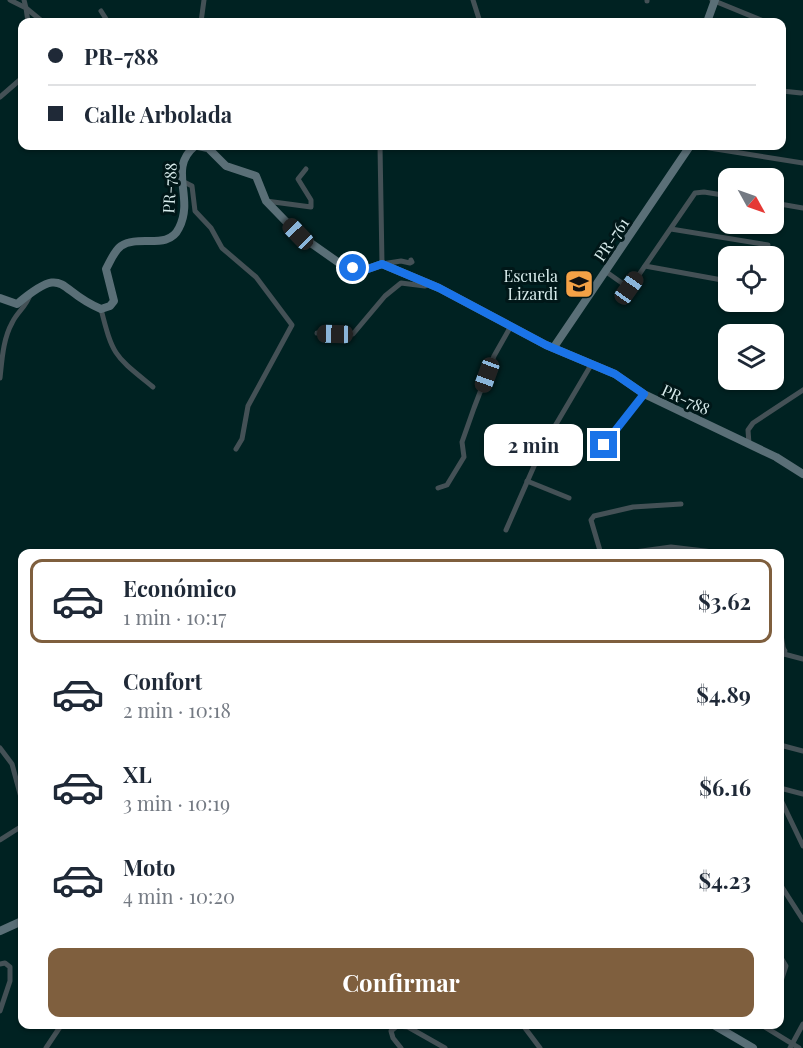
<!DOCTYPE html>
<html lang="es">
<head>
<meta charset="utf-8">
<style>
	:root { --surface:#fff; --page:#f6f6f7; --text:#1f2937; --muted:#747a83; --line:#e0e1e3; --accent:#7f5f3e }
	body { margin:0; font-family:"Playfair Display",serif; background:var(--page); color:var(--text); height:100vh; display:flex; flex-direction:column; font-size:22px; white-space:nowrap }
	* { box-sizing:border-box; margin:0 }
	p { font-size:20px; color:var(--muted) }
	.icon { flex:none; width:33px; height:33px; fill:none; stroke:currentColor; stroke-width:2; stroke-linecap:round; stroke-linejoin:round }
	.map { position:relative; flex:1; overflow:hidden }
	.details { position:absolute; left:18px; top:549px; width:766px; height:480px; display:flex; flex-direction:column; background:var(--surface); border-radius:12px; box-shadow:0 2px 4px #0004 }
	.details>* { flex:none }
	.hud { position:absolute; left:18px; top:18px; width:768px; height:132px; border-radius:12px; box-shadow:0 2px 4px #0004; display:grid; align-content:center; height:132px; padding:0 30px; background:var(--surface) }
	.needle { width:39px; rotate:130deg }
	.buttons { position:absolute; left:718px; top:168px; display:grid; gap:12px }
	.buttons a { display:grid; place-items:center; width:66px; height:66px; border-radius:12px; background:var(--surface); box-shadow:0 2px 4px #0004; font-size:30px }
	.end { position:absolute; width:27px; height:27px; margin:-14px; border:8px solid #1a73e8; background:#fff; box-shadow:0 0 0 3px #fff }
	.from { border-radius:50% }
	.bubble { position:absolute; height:42px; border-radius:12px; background:var(--surface); box-shadow:0 2px 4px #0004; font-size:20px; font-weight:700; line-height:42px; text-align:center }
	.car { position:absolute; width:18px; height:36px; margin:-18px -9px; border-radius:8px; box-shadow:0 0 4px 2px #0007; background:linear-gradient(#222 24%,#8ab4d8 0 40%,#222 0 76%,#8ab4d8 0 86%,#222 0) }
	.hud b { display:flex; align-items:center; gap:21px; height:57px; font-size:22px }
	.hud b+b { border-top:2px solid var(--line) }
	.hud i { width:15px; height:15px; background:var(--text) }
	ul { padding:10px 0 0; list-style:none }
	li { display:flex; align-items:center; gap:18px; height:84px; margin:0 12px 9px; padding:0 18px; border:3px solid transparent; border-radius:12px }
	li div { flex:1 }
	li b { display:block; font-size:22px }
	li em { font-style:normal; font-weight:700 }
	li.current { border-color:var(--accent) }
	li>.icon { width:54px; height:54px; stroke-width:1.5 }
	.action { display:flex; gap:12px; margin-top:auto; padding:12px 30px }
	.action a { flex:1; height:69px; border-radius:12px; background:var(--accent); color:#fff; font-size:24px; font-weight:700; line-height:69px; text-align:center }
	.map>svg:first-child { display:block }
	.lines { fill:none; stroke-linecap:round; stroke-linejoin:round }
	.street { stroke:#445156; stroke-width:5 }
	.secondary { stroke:#5a6f77; stroke-width:8 }
	.route { stroke:#1a73e8; stroke-width:8 }
	.labels { text-anchor:middle; dominant-baseline:central; stroke-width:6; stroke-linejoin:round; paint-order:stroke }
	.street-label { font-size:16px; fill:#d8ecec; stroke:#001718 }
	.poi-label { font-size:16px; fill:#d8ecec; stroke:#001718; text-anchor:end }
</style>
</head>
<body>
<div class="map">
<svg width="803" height="1048" viewBox="0 0 803 1048">
	<rect width="100%" height="100%" fill="#022"/>
	<g class="lines">
		<!-- street -->
		<g class="street">
			<path d="M10,0L26,8L28,22"/>
			<path d="M24,0L26,8L43,22"/>
			<path d="M473,0L480,22"/>
			<path d="M712,0L766,22"/>
			<path d="M647,1V0"/>
			<path d="M101,11L108,22"/>
			<path d="M201,22L204,0"/>
			<path d="M782,91L801,93"/>
			<path d="M0,97L22,78"/>
			<path d="M380,146L382,264L401,261L410,263L412,262L411,260"/>
			<path d="M697,146L803,163"/>
			<path d="M184,182L192,186L195,211L211,228L222,248L256,277L292,325L248,406L242,439L236,449"/>
			<path d="M266,201L311,207V200L298,179L306,169"/>
			<path d="M774,203L803,208"/>
			<path d="M671,229L768,245"/>
			<path d="M645,266L722,280"/>
			<path d="M605,271L629,288"/>
			<path d="M625,295L695,193L704,192L729,196"/>
			<path d="M101,309C113,357 115,356 153,387"/>
			<path d="M317,333L353,334L385,296L401,283L425,286"/>
			<path d="M0,378C2,360 3,339 12,323C17,312 26,307 30,295"/>
			<path d="M749,444L748,430L753,423L803,390"/>
			<path d="M604,445L644,394"/>
			<path d="M527,481L569,498"/>
			<path d="M438,488L447,485L464,457L462,442L474,408L494,356L511,326"/>
			<path d="M506,530L542,448L591,365"/>
			<path d="M601,554L591,520L594,516L633,507L681,504"/>
			<path d="M620,554L671,547L713,552"/>
			<path d="M780,629L783,647"/>
			<path d="M780,644L785,651L780,659"/>
			<path d="M784,654L803,659"/>
			<path d="M780,745L803,751"/>
			<path d="M0,748L12,764L22,801"/>
			<path d="M780,788L803,794"/>
			<path d="M780,798L803,846"/>
			<path d="M0,840L22,826"/>
			<path d="M780,884L803,920"/>
			<path d="M780,956L786,966L780,984"/>
			<path d="M0,964L5,963L10,967V981L0,1011"/>
			<path d="M522,1024L540,1048"/>
			<path d="M760,1024L799,1048"/>
			<path d="M46,1048L62,1024"/>
			<path d="M401,1048L393,1038L391,1031L397,1026L408,1027L445,1048"/>
			<path d="M790,1048L803,1024"/>
		</g>
		<!-- secondary -->
		<g class="secondary">
			<path d="M707,22L715,0"/>
			<path d="M198,146L208,148L226,166L256,176L266,201L298,234L342,265L362,271L382,264L439,288L546,345L615,374L644,394L776,457L803,474"/>
			<path d="M0,298L17,304C67,262 56,291 101,309L110,306L114,301L106,269C110,262 114,251 121,246C139,234 168,251 179,228C195,197 167,169 195,146"/>
			<path d="M554,347L690,146"/>
			<path d="M0,931L22,921"/>
			<path d="M712,1024L753,1048"/>
		</g>
	</g>
	<g class="lines">
		<!-- route -->
		<path class="route" d="M353,268L362,271L382,264L439,288L546,345L615,374L644,394L604,445"/>
	</g>
	<!-- icons -->
	<defs>
		<g id="school-square" transform="scale(1.5)"><rect x="-9" y="-9" width="18" height="18" rx="4" fill="#f5a246" stroke="#001718"/><path d="M0-5L7-2L0 1L-7-2ZM-4 1L0 2.5L4 1V4Q0 6-4 4Z" fill="#111"/></g>
	</defs>
	<g fill-rule="evenodd">
		<use href="#school-square" x="579" y="284"/>
	</g>
	<g class="labels">
		<!-- street labels -->
		<g class="street-label">
			<text transform="translate(169 188) rotate(-87)">PR-788</text>
			<text transform="translate(611 239) rotate(-56)">PR-761</text>
			<text transform="translate(686 399) rotate(25)">PR-788</text>
		</g>
		<!-- poi labels -->
		<g class="poi-label">
			<text x="558" y="275">Escuela<tspan x="558" dy="18">Lizardi</tspan></text>
		</g>
	</g>
</svg>
<div class="buttons">
<a><svg class="needle" viewBox="-14 -14 28 28"><path d="M0-13l5 13h-10z" fill="#e53935"/><path d="M0 13l5-13h-10z" fill="#747a83"/></svg></a>
<a><svg class="icon" aria-label="locate" viewBox="0 0 24 24"><circle cx="12" cy="12" r="6"/><path d="M12 2v4M12 18v4M2 12h4M18 12h4"/></svg></a>
<a><svg class="icon" aria-label="layers" viewBox="0 0 24 24"><path d="M12 4l9 5-9 5-9-5zM3 14l9 5 9-5"/></svg></a>
</div>
<i class="end from" style="left:353px;top:268px"></i>
<i class="end" style="left:604px;top:445px"></i>
<div class="bubble" style="left:484px;top:424px;width:99px">2 min</div>
<i class="car" style="left:298px;top:234px;rotate:316deg"></i>
<i class="car" style="left:629px;top:288px;rotate:35deg"></i>
<i class="car" style="left:335px;top:334px;rotate:271deg"></i>
<i class="car" style="left:487px;top:375px;rotate:200deg"></i>
<div class="hud">
<b><i class="from"></i>PR-788</b>
<b><i></i>Calle Arbolada</b>
</div>
<section class="details">
<ul>
<li class="current"><svg class="icon" aria-label="car" viewBox="0 0 24 24"><path d="M5 17H2v-5l4-1 3-4h7l3 4 3 1v5h-3M9 17h6M6 11h13"/><circle cx="7" cy="17" r="2"/><circle cx="17" cy="17" r="2"/></svg><div><b>Económico</b><p>1 min · 10:17</p></div><em>$3.62</em></li>
<li><svg class="icon" aria-label="car" viewBox="0 0 24 24"><path d="M5 17H2v-5l4-1 3-4h7l3 4 3 1v5h-3M9 17h6M6 11h13"/><circle cx="7" cy="17" r="2"/><circle cx="17" cy="17" r="2"/></svg><div><b>Confort</b><p>2 min · 10:18</p></div><em>$4.89</em></li>
<li><svg class="icon" aria-label="car" viewBox="0 0 24 24"><path d="M5 17H2v-5l4-1 3-4h7l3 4 3 1v5h-3M9 17h6M6 11h13"/><circle cx="7" cy="17" r="2"/><circle cx="17" cy="17" r="2"/></svg><div><b>XL</b><p>3 min · 10:19</p></div><em>$6.16</em></li>
<li><svg class="icon" aria-label="car" viewBox="0 0 24 24"><path d="M5 17H2v-5l4-1 3-4h7l3 4 3 1v5h-3M9 17h6M6 11h13"/><circle cx="7" cy="17" r="2"/><circle cx="17" cy="17" r="2"/></svg><div><b>Moto</b><p>4 min · 10:20</p></div><em>$4.23</em></li>
</ul>
<div class="action"><a>Confirmar</a></div>
</section>
</div>
</body>
</html>
